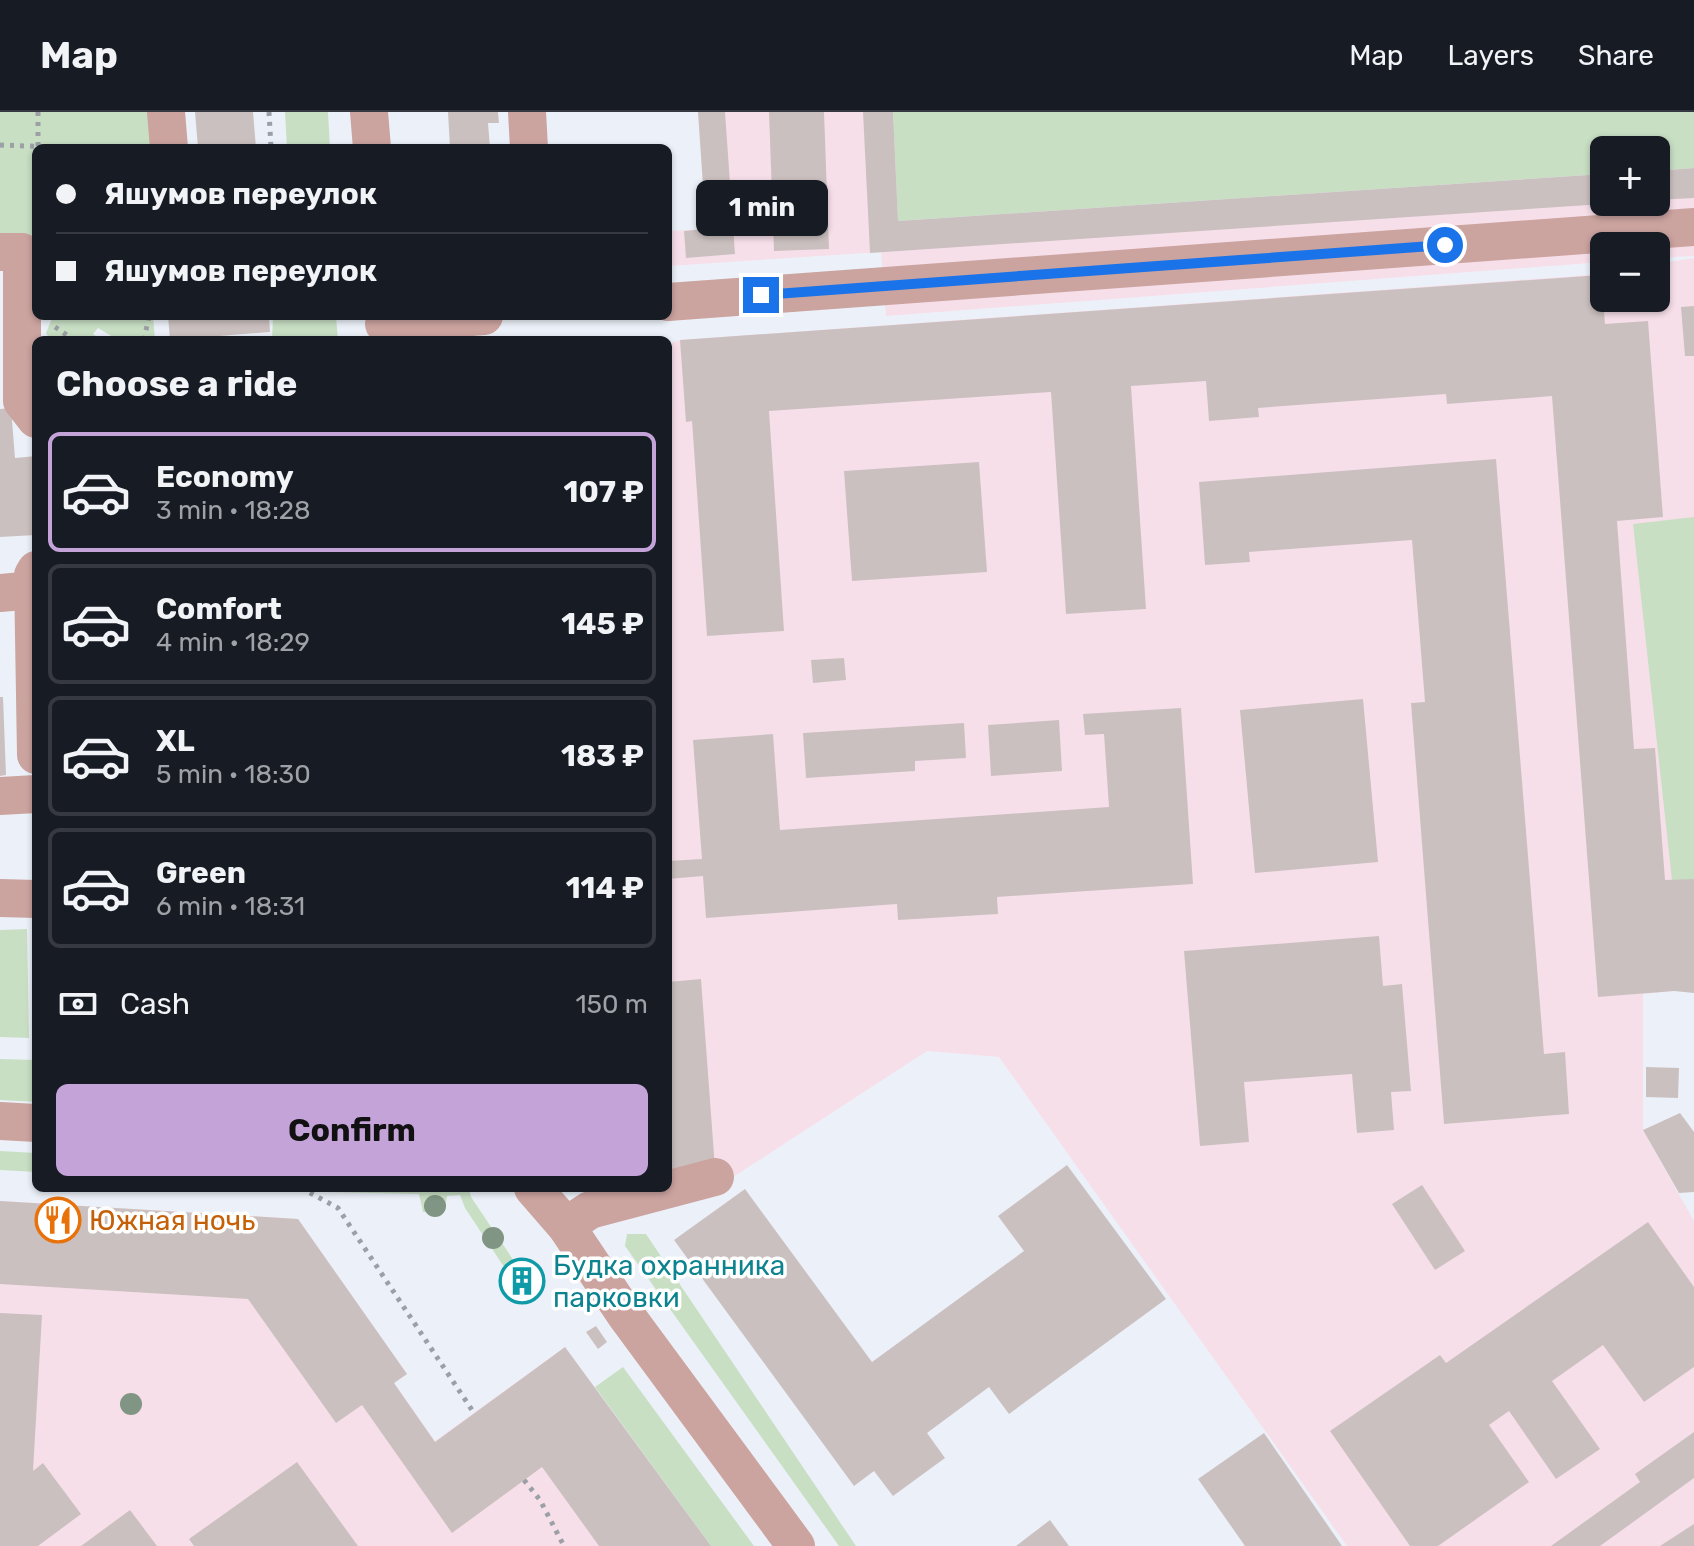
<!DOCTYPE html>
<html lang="en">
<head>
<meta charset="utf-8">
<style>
	:root { --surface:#171b24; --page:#242831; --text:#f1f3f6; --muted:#9ea1a6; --line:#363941; --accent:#c4a3d8 }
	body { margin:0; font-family:Rubik,sans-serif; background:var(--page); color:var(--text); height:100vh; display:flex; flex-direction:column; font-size:30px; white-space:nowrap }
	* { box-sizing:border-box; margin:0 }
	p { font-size:26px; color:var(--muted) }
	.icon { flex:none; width:44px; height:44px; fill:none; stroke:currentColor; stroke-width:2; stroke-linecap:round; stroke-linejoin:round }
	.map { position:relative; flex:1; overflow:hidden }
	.sheet { position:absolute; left:32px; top:224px; width:640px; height:856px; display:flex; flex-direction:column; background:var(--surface); border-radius:12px; box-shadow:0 2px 6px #0004 }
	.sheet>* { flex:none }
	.hud { position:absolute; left:32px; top:32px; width:640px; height:176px; border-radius:12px; box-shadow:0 2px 6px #0004; display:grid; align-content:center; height:176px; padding:0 24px; background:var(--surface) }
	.fabs { position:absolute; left:1590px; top:24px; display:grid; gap:16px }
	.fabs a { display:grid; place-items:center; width:80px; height:80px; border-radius:12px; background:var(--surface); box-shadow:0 2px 6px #0004; font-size:40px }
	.end { position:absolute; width:36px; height:36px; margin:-18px; border:10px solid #1a73e8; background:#fff; box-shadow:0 0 0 4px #fff }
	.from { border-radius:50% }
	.bubble { position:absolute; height:56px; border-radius:12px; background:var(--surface); box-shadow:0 2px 6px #0004; font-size:26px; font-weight:700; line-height:56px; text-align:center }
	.hud b { display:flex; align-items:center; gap:28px; height:76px; font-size:30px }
	.hud b+b { border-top:2px solid var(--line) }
	.hud i { width:20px; height:20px; background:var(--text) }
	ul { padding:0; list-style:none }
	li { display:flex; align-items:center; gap:24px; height:120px; margin:0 16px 12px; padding:0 8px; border:4px solid var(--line); border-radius:12px }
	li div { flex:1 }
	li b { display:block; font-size:30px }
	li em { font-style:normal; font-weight:700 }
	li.current { border-color:var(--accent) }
	li>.icon { width:72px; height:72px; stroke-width:1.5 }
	h2 { padding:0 24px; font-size:36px; line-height:96px }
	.pay { display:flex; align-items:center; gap:20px; height:88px; padding:0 24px; font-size:30px }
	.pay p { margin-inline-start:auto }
	.button { display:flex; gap:16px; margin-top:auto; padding:16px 24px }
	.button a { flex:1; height:92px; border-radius:12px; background:var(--accent); color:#111; font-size:32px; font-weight:700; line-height:92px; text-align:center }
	header { display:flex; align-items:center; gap:48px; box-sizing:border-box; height:112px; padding:0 40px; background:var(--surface); border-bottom:2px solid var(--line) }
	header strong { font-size:38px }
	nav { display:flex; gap:44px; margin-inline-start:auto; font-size:28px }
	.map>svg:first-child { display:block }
	.industrial { fill:#f7dfea }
	.green { fill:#c8dfc4 }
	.building { fill:#cbc0c0 }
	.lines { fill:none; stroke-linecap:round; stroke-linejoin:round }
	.path { stroke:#9ca0a6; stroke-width:5; stroke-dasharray:4 6; stroke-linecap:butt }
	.minor { stroke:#cba39f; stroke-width:38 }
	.tree { fill:#809583 }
	.route { stroke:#1a73e8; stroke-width:10 }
	.labels { text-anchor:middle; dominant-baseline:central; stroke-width:7; stroke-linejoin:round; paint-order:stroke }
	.food-label { font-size:28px; fill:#c56008; stroke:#fff; text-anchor:start }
	.culture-label { font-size:28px; fill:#0d838f; stroke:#fff; text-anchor:start }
</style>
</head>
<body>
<header>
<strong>Map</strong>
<nav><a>Map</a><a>Layers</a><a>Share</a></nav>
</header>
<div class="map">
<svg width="1694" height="1434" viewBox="0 0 1694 1434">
	<rect width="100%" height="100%" fill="#ecf1f9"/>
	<!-- industrial -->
	<g class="industrial">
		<path d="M698,0H893L899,109L1604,62V90H1656V59L1694,56V144L1656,146V134H1604V150L886,204L881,140L668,154V119L706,117Z"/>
		<path d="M1694,146V767L1665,769L1674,879L1643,882V1018L1694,1109V1434H1347L999,945L927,939L718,1075L668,1059V232L680,228L1604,162V186H1656V152Z"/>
		<path d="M0,1089L298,1107L407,1262L394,1271L435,1329L565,1235L711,1434H0Z"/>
	</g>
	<!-- green -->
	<g class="green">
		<path d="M0,0H151L155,36H36V130L0,131Z"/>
		<path d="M285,0H328L330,36H287Z"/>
		<path d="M893,0H1694V56L1656,59V38H1604V62L898,109Z"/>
		<path d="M53,204H153L155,228H118L98,216L93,222L101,228H50L46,221Z"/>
		<path d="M273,204H336L338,228H272Z"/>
		<path d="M1694,405V845L1676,805L1633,412Z"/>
		<path d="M27,817L29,926L0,925V818Z"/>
		<path d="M0,947L35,948L36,990L0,988Z"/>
		<path d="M0,1039L36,1041V1060L0,1058Z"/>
		<path d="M318,1076H469L471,1085L522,1161L512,1167L465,1096L460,1083L447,1084L444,1101L423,1100L419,1082L328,1080Z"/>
		<path d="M627,1122H646L856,1434H839L625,1134Z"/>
		<path d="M623,1255L754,1434H711L595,1275Z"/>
	</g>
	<!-- building -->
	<g class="building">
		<path d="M195,0H253L256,36H198Z"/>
		<path d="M448,0H498L499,11H488L490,36H450Z"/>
		<path d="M698,0H725L735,142L686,146L684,119L706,117Z"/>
		<path d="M769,0H824L829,137L774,139Z"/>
		<path d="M863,0H893L898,109L1604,62V92L870,141Z"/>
		<path d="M1694,56V86L1656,88V59Z"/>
		<path d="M1601,163L1605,212L1648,209L1663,405L1617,409L1634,637L1655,636L1665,768L1694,767V881L1674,879L1598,885L1552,284L1447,292L1446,282L1258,296L1259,305L1209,309L1206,269L1131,274L1146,497L1066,502L1051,280L769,299L784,519L707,524L692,309L686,310L680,228Z"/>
		<path d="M1694,194V244H1685L1681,195Z"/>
		<path d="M168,204H269L270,220L170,228Z"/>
		<path d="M11,296L15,346L36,344V423L0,425V297Z"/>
		<path d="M1496,347L1544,942L1565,940L1569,1002L1444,1012L1411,591L1425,590L1412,428L1249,440L1250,450L1205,453L1199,370Z"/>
		<path d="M979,350L987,460L852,469L844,359Z"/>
		<path d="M844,546L846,568L813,571L811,548Z"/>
		<path d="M0,585H3L6,663L0,664Z"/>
		<path d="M1363,587L1378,750L1255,761L1240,598Z"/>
		<path d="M1181,596L1193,772L997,785L998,802L898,808L897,792L706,806L703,764L668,767V749L702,747L693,628L773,622L780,718L1109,695L1104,622L1085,623L1083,602Z"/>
		<path d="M1059,608L1062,659L991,664L988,613Z"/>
		<path d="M964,611L966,646L915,649V659L806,666L803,621Z"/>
		<path d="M1379,824L1383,874L1402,872L1411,979L1391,980L1394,1018L1357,1021L1352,962L1244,970L1249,1030L1200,1034L1184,839Z"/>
		<path d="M701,867L715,1056L668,1059V870Z"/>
		<path d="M1646,955L1679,956L1678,986L1646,985Z"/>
		<path d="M1680,1001L1694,1020V1080L1679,1081L1643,1018Z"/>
		<path d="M1067,1053L1166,1187L1009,1302L989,1275L927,1321L945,1346L893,1384L874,1359L854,1374L674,1128L745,1077L872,1250L1024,1139L998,1104Z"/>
		<path d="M1422,1073L1465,1139L1435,1158L1392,1092Z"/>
		<path d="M0,1089L298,1107L407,1262L394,1271L435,1330L565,1235L711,1434H599L542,1355L452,1421L362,1293L336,1311L248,1187L0,1172Z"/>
		<path d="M1648,1110L1694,1175V1255L1644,1290L1603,1233L1552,1269L1600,1337L1556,1367L1509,1299L1489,1313L1529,1370L1438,1434H1410L1330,1319L1440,1243L1446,1251Z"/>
		<path d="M524,1163L528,1169L521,1175L516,1168Z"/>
		<path d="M0,1201L42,1203L33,1359L43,1351L81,1402L38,1434H0Z"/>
		<path d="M596,1214L607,1230L598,1237L586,1220Z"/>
		<path d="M1694,1320V1366L1600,1434H1551L1640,1370L1635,1362Z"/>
		<path d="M1264,1321L1342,1434H1245L1198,1367Z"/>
		<path d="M297,1350L358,1434H194L189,1427Z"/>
		<path d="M130,1398L157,1434H81Z"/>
		<path d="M1050,1408L1069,1434H1016Z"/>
		<path d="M1694,1412V1434H1660Z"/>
	</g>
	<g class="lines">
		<!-- path -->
		<g class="path">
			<path d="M38,0V35"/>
			<path d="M269,0L271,36"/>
			<path d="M0,33L82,36"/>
			<path d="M55,215L74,228"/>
			<path d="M144,228L149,204"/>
			<path d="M301,1076L338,1096L474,1301"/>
			<path d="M524,1368L540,1388L564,1434"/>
		</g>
		<!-- minor -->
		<g class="minor">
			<path d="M166,0L169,36"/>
			<path d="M369,0L372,36"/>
			<path d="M527,0L529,36"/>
			<path d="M0,140H22V289L36,307"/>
			<path d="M668,190L1694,115"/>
			<path d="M384,212L484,204"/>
			<path d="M36,458L33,463L36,643"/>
			<path d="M0,481L33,478"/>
			<path d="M0,684L36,682"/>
			<path d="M0,786L36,787"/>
			<path d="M0,1009L36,1011"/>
			<path d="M533,1076L566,1114L625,1202L796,1434"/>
			<path d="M566,1114L590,1098L715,1065"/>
		</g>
	</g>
	<!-- trees -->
	<g class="tree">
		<circle cx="435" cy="1094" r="11"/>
		<circle cx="493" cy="1126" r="11"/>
		<circle cx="131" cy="1292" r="11"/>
	</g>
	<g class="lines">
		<!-- route -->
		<path class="route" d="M761,183L1445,133"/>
	</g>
	<!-- icons -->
	<defs>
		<g id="restaurant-ring" transform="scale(2.3)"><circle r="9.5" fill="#fff" stroke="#e8710a" stroke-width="1.5"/><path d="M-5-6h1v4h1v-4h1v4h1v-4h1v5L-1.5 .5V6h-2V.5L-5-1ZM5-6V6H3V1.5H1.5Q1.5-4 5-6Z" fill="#e8710a"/></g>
		<g id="building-ring" transform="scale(2.3)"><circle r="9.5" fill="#fff" stroke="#0f9aa8" stroke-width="1.5"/><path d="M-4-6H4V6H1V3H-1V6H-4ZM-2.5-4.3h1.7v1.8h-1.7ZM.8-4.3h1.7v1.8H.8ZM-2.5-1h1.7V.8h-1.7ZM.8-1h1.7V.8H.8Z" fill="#0f9aa8"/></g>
	</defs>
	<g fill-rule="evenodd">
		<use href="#restaurant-ring" x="58" y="1108"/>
		<use href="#building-ring" x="522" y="1169"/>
	</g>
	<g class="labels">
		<!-- food labels -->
		<g class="food-label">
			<text x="89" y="1108">Южная ночь</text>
		</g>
		<!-- culture labels -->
		<g class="culture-label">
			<text x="553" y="1153">Будка охранника<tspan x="553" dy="32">парковки</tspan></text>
		</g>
	</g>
</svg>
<div class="fabs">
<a>+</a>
<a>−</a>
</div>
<i class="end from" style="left:1445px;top:133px"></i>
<i class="end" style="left:761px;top:183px"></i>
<div class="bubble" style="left:696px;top:68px;width:132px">1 min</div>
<div class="hud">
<b><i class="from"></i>Яшумов переулок</b>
<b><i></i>Яшумов переулок</b>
</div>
<section class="sheet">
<h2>Choose a ride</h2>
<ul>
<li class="current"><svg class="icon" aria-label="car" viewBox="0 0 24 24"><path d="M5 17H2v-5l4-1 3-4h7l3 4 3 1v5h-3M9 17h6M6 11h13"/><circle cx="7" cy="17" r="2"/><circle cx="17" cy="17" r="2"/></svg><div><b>Economy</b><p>3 min · 18:28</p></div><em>107 ₽</em></li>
<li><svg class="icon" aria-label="car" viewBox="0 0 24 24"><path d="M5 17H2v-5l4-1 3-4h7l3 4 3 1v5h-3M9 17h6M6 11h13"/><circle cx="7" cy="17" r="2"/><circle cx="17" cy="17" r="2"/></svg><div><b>Comfort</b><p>4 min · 18:29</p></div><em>145 ₽</em></li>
<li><svg class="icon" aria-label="car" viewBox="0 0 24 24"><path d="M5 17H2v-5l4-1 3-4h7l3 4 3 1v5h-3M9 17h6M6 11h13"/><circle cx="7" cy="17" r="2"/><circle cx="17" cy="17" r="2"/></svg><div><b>XL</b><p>5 min · 18:30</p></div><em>183 ₽</em></li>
<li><svg class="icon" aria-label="car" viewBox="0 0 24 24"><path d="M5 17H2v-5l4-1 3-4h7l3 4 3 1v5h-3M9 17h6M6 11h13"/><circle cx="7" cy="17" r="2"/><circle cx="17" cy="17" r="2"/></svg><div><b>Green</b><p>6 min · 18:31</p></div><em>114 ₽</em></li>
</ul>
<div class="pay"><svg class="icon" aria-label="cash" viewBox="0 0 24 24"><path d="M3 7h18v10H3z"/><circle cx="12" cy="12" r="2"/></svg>Cash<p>150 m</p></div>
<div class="button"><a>Confirm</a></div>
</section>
</div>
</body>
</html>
